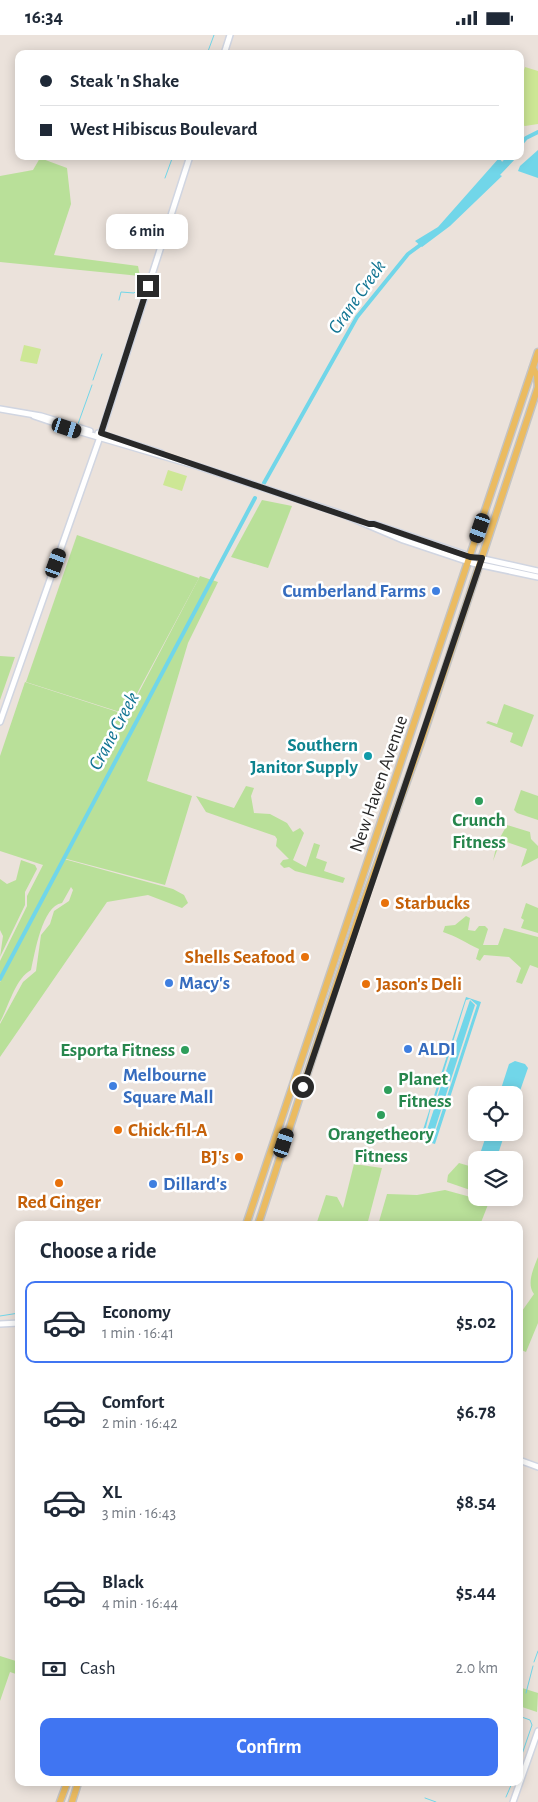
<!DOCTYPE html>
<html lang="en">
<head>
<meta charset="utf-8">
<style>
	:root { --surface:#fff; --page:#f2f2f3; --text:#1f2937; --muted:#747a83; --line:#e0e1e3; --accent:#4075f2 }
	body { margin:0; font-family:"Alegreya Sans",sans-serif; background:var(--page); color:var(--text); height:100vh; display:flex; flex-direction:column; font-size:19px; white-space:nowrap }
	* { box-sizing:border-box; margin:0 }
	p { font-size:16px; color:var(--muted) }
	.icon { flex:none; width:28px; height:28px; fill:none; stroke:currentColor; stroke-width:2; stroke-linecap:round; stroke-linejoin:round }
	.map { position:relative; flex:1; overflow:hidden }
	.panel { position:absolute; left:15px; top:1186px; width:508px; height:565px; display:flex; flex-direction:column; background:var(--surface); border-radius:10px; box-shadow:0 2px 12px #0003 }
	.panel>* { flex:none }
	.guide { position:absolute; left:15px; top:15px; width:509px; height:110px; border-radius:10px; box-shadow:0 2px 12px #0003; display:grid; align-content:center; height:110px; padding:0 25px; background:var(--surface) }
	.controls { position:absolute; left:468px; top:1051px; display:grid; gap:10px }
	.controls a { display:grid; place-items:center; width:55px; height:55px; border-radius:10px; background:var(--surface); box-shadow:0 2px 12px #0003; font-size:25px }
	.end { position:absolute; width:22px; height:22px; margin:-11px; border:6px solid #292929; background:#fff; box-shadow:0 0 0 2px #fff }
	.from { border-radius:50% }
	.bubble { position:absolute; height:35px; border-radius:10px; background:var(--surface); box-shadow:0 2px 12px #0003; font-size:16px; font-weight:700; line-height:35px; text-align:center }
	.car { position:absolute; width:15px; height:30px; margin:-15px -8px; border-radius:6px; box-shadow:0 0 4px 1px #0007; background:linear-gradient(#222 24%,#8ab4d8 0 40%,#222 0 76%,#8ab4d8 0 86%,#222 0) }
	.guide b { display:flex; align-items:center; gap:18px; height:48px; font-size:19px }
	.guide b+b { border-top:1px solid var(--line) }
	.guide i { width:12px; height:12px; background:var(--text) }
	ul { padding:0; list-style:none }
	li { display:flex; align-items:center; gap:15px; height:82px; margin:0 10px 8px; padding:0 15px; border:2px solid transparent; border-radius:10px }
	li div { flex:1 }
	li b { display:block; font-size:19px }
	li em { font-style:normal; font-weight:700 }
	li.active { border-color:var(--accent) }
	li>.icon { width:45px; height:45px; stroke-width:1.5 }
	h2 { padding:0 25px; font-size:22px; line-height:60px }
	.pay { display:flex; align-items:center; gap:12px; height:55px; padding:0 25px; font-size:19px }
	.pay p { margin-inline-start:auto }
	.cta { display:flex; gap:10px; margin-top:auto; padding:10px 25px }
	.cta a { flex:1; height:58px; border-radius:10px; background:var(--accent); color:#fff; font-size:20px; font-weight:700; line-height:58px; text-align:center }
	.status { display:flex; justify-content:space-between; align-items:center; height:35px; padding:0 25px; background:var(--surface); direction:ltr }
	.status svg { height:14px; fill:currentColor }
	.map>svg:first-child { display:block }
	.green { fill:#b9e099 }
	.pitch { fill:#cde795 }
	.water { fill:#71d6e9 }
	.lines { fill:none; stroke-linecap:round; stroke-linejoin:round }
	.stream { stroke:#71d6e9; stroke-width:1 }
	.canal { stroke:#71d6e9; stroke-width:4 }
	.tertiary-casing { stroke:#d0d5e1; stroke-width:8 }
	.primary-casing { stroke:#c3c3c3; stroke-width:9 }
	.tertiary { stroke:#fff; stroke-width:5 }
	.primary { stroke:#ebbb60; stroke-width:6 }
	.route { stroke:#292929; stroke-width:6 }
	.shop-dot { fill:#3f7fe0; stroke:#fff; stroke-width:2 }
	.culture-dot { fill:#0f9aa8; stroke:#fff; stroke-width:2 }
	.leisure-dot { fill:#2e9e5b; stroke:#fff; stroke-width:2 }
	.food-dot { fill:#e8710a; stroke:#fff; stroke-width:2 }
	.labels { text-anchor:middle; dominant-baseline:central; stroke-width:5; stroke-linejoin:round; paint-order:stroke }
	.shop-label { font-size:19px; font-weight:bold; fill:#366cbe; stroke:#fff; text-anchor:start }
	.culture-label { font-size:19px; font-weight:bold; fill:#0d838f; stroke:#fff; text-anchor:end }
	.street-label { font-size:19px; fill:#292929; stroke:#fff }
	.leisure-label { font-size:19px; font-weight:bold; fill:#27864d; stroke:#fff }
	.food-label { font-size:19px; font-weight:bold; fill:#c56008; stroke:#fff; text-anchor:start }
	.water-label { font-size:20px; font-style:italic; fill:#127593; stroke:#fff }
</style>
</head>
<body>
<div class="status"><b>16:34</b><svg viewBox="0 0 49 12"><path d="M0 12V9h3v3zM5 12V6h3v6zM10 12V3h3v9zM15 12V0h3v12zM26 1h20v11H26zM47 4h2v5h-2z"/></svg></div>
<div class="map">
<svg width="538" height="1767" viewBox="0 0 538 1767">
	<rect width="100%" height="100%" fill="#ebe2db"/>
	<!-- green -->
	<g class="green">
		<path d="M40,123L67,133L71,169L54,220L138,231L140,241L0,227V141L33,135Z"/>
		<path d="M262,465L292,471L268,533L231,522Z"/>
		<path d="M77,500L199,543L126,679L26,647Z"/>
		<path d="M200,541L218,547L188,608L147,746L192,761L165,850L63,823L0,943V926L27,871V861L43,830L0,816V721L25,647L127,680Z"/>
		<path d="M0,621L15,622L0,665Z"/>
		<path d="M504,669L534,680L522,712L510,707L513,698L486,688L488,686L497,689Z"/>
		<path d="M246,751L254,753L251,761L254,778L270,779L287,788L293,797L300,793L304,798L293,825L306,832L314,808L320,810L316,823L327,827L324,836L345,843L343,848L295,836L289,832L284,833L280,829L283,825L289,824L276,811L277,804L275,801L206,777L196,761L234,773Z"/>
		<path d="M521,755L538,761V785L517,778L514,775Z"/>
		<path d="M507,790L530,797L531,804L538,811V823L521,832L527,814L501,805L493,826L497,808Z"/>
		<path d="M64,824L173,854L184,860L188,868L182,873L148,860L107,867L0,1022V989L23,947L36,936L41,900L50,889L54,876L69,866L73,855L71,852L62,868C42,871 35,918 31,935C15,944 9,971 0,987V947Z"/>
		<path d="M21,825L35,830L37,834L25,857V870L0,922L3,901L0,895V844L7,849L16,845Z"/>
		<path d="M526,868L538,873V898L521,893L524,885L521,883Z"/>
		<path d="M466,881L470,883L468,895L475,896L479,891H485L488,894L483,910H498L504,893L538,902V933L530,930L522,949L516,947L521,933L509,922L484,920L480,926L476,924L479,914C466,908 456,901 443,897L445,891L455,890Z"/>
		<path d="M459,1128L476,1133V1157L447,1147L448,1140Z"/>
		<path d="M354,1129L382,1133L367,1190H316L326,1160L337,1162L343,1173Z"/>
		<path d="M445,1155L489,1167L480,1190H378L387,1159L417,1160Z"/>
		<path d="M538,1222V1288L526,1317L519,1314V1276H522L534,1259C526,1249 534,1232 538,1222Z"/>
		<path d="M0,1621L19,1627V1640L10,1637L0,1666Z"/>
		<path d="M519,1652L538,1658L537,1677L519,1671Z"/>
	</g>
	<!-- pitch -->
	<g class="pitch">
		<path d="M525,32L538,36V89L525,91L520,89V48Z"/>
		<path d="M24,310L41,314L37,329L20,326Z"/>
		<path d="M168,435L187,441L182,456L163,450Z"/>
	</g>
	<!-- water -->
	<g class="water">
		<path d="M538,115V143L518,136L520,131Z"/>
		<path d="M512,121H518L500,140L502,141L450,191L422,212L415,206L438,192L499,123L504,129Z"/>
		<path d="M466,962L481,967L435,1109L425,1106L430,1105L434,1101L477,970L470,964L466,965L436,1062L433,1064L424,1100L421,1102L422,1105L420,1104Z"/>
		<path d="M470,965L475,970L433,1100L429,1104H424L422,1102L425,1101L436,1068L435,1065L437,1063Z"/>
		<path d="M515,1026L525,1029L528,1033L514,1073V1060H499L509,1029Z"/>
		<path d="M487,1098H505L496,1125H478Z"/>
	</g>
	<g class="lines">
		<!-- stream -->
		<g class="stream">
			<path d="M207,19L214,0"/>
			<path d="M165,143L173,121"/>
			<path d="M119,265L121,257L134,258L138,254"/>
			<path d="M93,345L102,319"/>
			<path d="M78,389L92,350"/>
			<path d="M0,1281L19,1278"/>
			<path d="M534,1627L538,1616"/>
			<path d="M526,1658L533,1631"/>
			<path d="M519,1681L530,1685L532,1690L519,1728"/>
			<path d="M506,1762L512,1748"/>
			<path d="M425,1763L436,1767"/>
		</g>
		<!-- canal -->
		<g class="canal">
			<path d="M520,110L526,103L538,97"/>
			<path d="M501,131L510,121"/>
			<path d="M264,448L357,282L408,219L423,208"/>
			<path d="M0,944L255,463"/>
		</g>
		<!-- tertiary casing -->
		<g class="tertiary-casing">
			<g id="tertiary">
				<path d="M224,19L230,0"/>
				<path d="M0,374L41,381L90,396"/>
				<path d="M34,381L81,397L197,431L342,479L403,505L472,528L538,542"/>
				<path d="M98,398L161,418"/>
				<path d="M369,489H374L470,521L538,536"/>
				<path d="M0,687L100,402L190,121"/>
				<path d="M0,1289L19,1288"/>
				<path d="M519,1425L538,1432"/>
				<path d="M513,1767L538,1696"/>
			</g>
		</g>
		<!-- primary casing -->
		<g class="primary-casing">
			<g id="primary">
				<path d="M533,333L537,341L538,352"/>
				<path d="M246,1190C343,899 442,609 538,317"/>
				<path d="M258,1190L360,877L420,710L538,352"/>
				<path d="M60,1767L67,1748"/>
				<path d="M72,1767L78,1748"/>
			</g>
		</g>
		<!-- tertiary -->
		<use href="#tertiary" class="tertiary"/>
		<!-- primary -->
		<use href="#primary" class="primary"/>
	</g>
	<g class="lines">
		<!-- route -->
		<path class="route" d="M148,251L101,398L369,489H374L470,522L482,523L303,1052"/>
	</g>
	<!-- markers -->
	<g class="shop-dot">
		<circle cx="436" cy="556" r="5"/>
		<circle cx="169" cy="948" r="5"/>
		<circle cx="408" cy="1014" r="5"/>
		<circle cx="113" cy="1051" r="5"/>
		<circle cx="153" cy="1149" r="5"/>
	</g>
	<circle class="culture-dot" cx="368" cy="721" r="5"/>
	<g class="leisure-dot">
		<circle cx="479" cy="766" r="5"/>
		<circle cx="185" cy="1015" r="5"/>
		<circle cx="388" cy="1055" r="5"/>
		<circle cx="381" cy="1080" r="5"/>
	</g>
	<g class="food-dot">
		<circle cx="385" cy="868" r="5"/>
		<circle cx="305" cy="922" r="5"/>
		<circle cx="366" cy="949" r="5"/>
		<circle cx="118" cy="1095" r="5"/>
		<circle cx="239" cy="1122" r="5"/>
		<circle cx="59" cy="1148" r="5"/>
	</g>
	<g class="labels">
		<!-- shop labels -->
		<g class="shop-label">
			<text x="426" y="556" text-anchor="end">Cumberland Farms</text>
			<text x="179" y="948">Macy's</text>
			<text x="418" y="1014">ALDI</text>
			<text x="123" y="1040">Melbourne<tspan x="123" dy="22">Square Mall</tspan></text>
			<text x="163" y="1149">Dillard's</text>
		</g>
		<!-- culture labels -->
		<g class="culture-label">
			<text x="358" y="710">Southern<tspan x="358" dy="22">Janitor Supply</tspan></text>
		</g>
		<!-- street labels -->
		<g class="street-label">
			<text transform="translate(379 749) rotate(-71)">New Haven Avenue</text>
		</g>
		<!-- leisure labels -->
		<g class="leisure-label">
			<text x="479" y="785">Crunch<tspan x="479" dy="22">Fitness</tspan></text>
			<text x="175" y="1015" text-anchor="end">Esporta Fitness</text>
			<text x="398" y="1044" text-anchor="start">Planet<tspan x="398" dy="22">Fitness</tspan></text>
			<text x="381" y="1099">Orangetheory<tspan x="381" dy="22">Fitness</tspan></text>
		</g>
		<!-- food labels -->
		<g class="food-label">
			<text x="395" y="868">Starbucks</text>
			<text x="295" y="922" text-anchor="end">Shells Seafood</text>
			<text x="376" y="949">Jason's Deli</text>
			<text x="128" y="1095">Chick-fil-A</text>
			<text x="229" y="1122" text-anchor="end">BJ's</text>
			<text x="59" y="1167" text-anchor="middle">Red Ginger</text>
		</g>
		<!-- water labels -->
		<g class="water-label">
			<text transform="translate(357 262) rotate(-55)">Crane Creek</text>
			<text transform="translate(114 696) rotate(-62)">Crane Creek</text>
		</g>
	</g>
</svg>
<div class="controls">
<a><svg class="icon" aria-label="locate" viewBox="0 0 24 24"><circle cx="12" cy="12" r="6"/><path d="M12 2v4M12 18v4M2 12h4M18 12h4"/></svg></a>
<a><svg class="icon" aria-label="layers" viewBox="0 0 24 24"><path d="M12 4l9 5-9 5-9-5zM3 14l9 5 9-5"/></svg></a>
</div>
<i class="end from" style="left:303px;top:1052px"></i>
<i class="end" style="left:148px;top:251px"></i>
<div class="bubble" style="left:106px;top:179px;width:82px">6 min</div>
<i class="car" style="left:67px;top:393px;rotate:108deg"></i>
<i class="car" style="left:480px;top:493px;rotate:199deg"></i>
<i class="car" style="left:56px;top:528px;rotate:20deg"></i>
<i class="car" style="left:284px;top:1108px;rotate:18deg"></i>
<div class="guide">
<b><i class="from"></i>Steak 'n Shake</b>
<b><i></i>West Hibiscus Boulevard</b>
</div>
<section class="panel">
<h2>Choose a ride</h2>
<ul>
<li class="active"><svg class="icon" aria-label="car" viewBox="0 0 24 24"><path d="M5 17H2v-5l4-1 3-4h7l3 4 3 1v5h-3M9 17h6M6 11h13"/><circle cx="7" cy="17" r="2"/><circle cx="17" cy="17" r="2"/></svg><div><b>Economy</b><p>1 min · 16:41</p></div><em>$5.02</em></li>
<li><svg class="icon" aria-label="car" viewBox="0 0 24 24"><path d="M5 17H2v-5l4-1 3-4h7l3 4 3 1v5h-3M9 17h6M6 11h13"/><circle cx="7" cy="17" r="2"/><circle cx="17" cy="17" r="2"/></svg><div><b>Comfort</b><p>2 min · 16:42</p></div><em>$6.78</em></li>
<li><svg class="icon" aria-label="car" viewBox="0 0 24 24"><path d="M5 17H2v-5l4-1 3-4h7l3 4 3 1v5h-3M9 17h6M6 11h13"/><circle cx="7" cy="17" r="2"/><circle cx="17" cy="17" r="2"/></svg><div><b>XL</b><p>3 min · 16:43</p></div><em>$8.54</em></li>
<li><svg class="icon" aria-label="car" viewBox="0 0 24 24"><path d="M5 17H2v-5l4-1 3-4h7l3 4 3 1v5h-3M9 17h6M6 11h13"/><circle cx="7" cy="17" r="2"/><circle cx="17" cy="17" r="2"/></svg><div><b>Black</b><p>4 min · 16:44</p></div><em>$5.44</em></li>
</ul>
<div class="pay"><svg class="icon" aria-label="cash" viewBox="0 0 24 24"><path d="M3 7h18v10H3z"/><circle cx="12" cy="12" r="2"/></svg>Cash<p>2.0 km</p></div>
<div class="cta"><a>Confirm</a></div>
</section>
</div>
</body>
</html>
